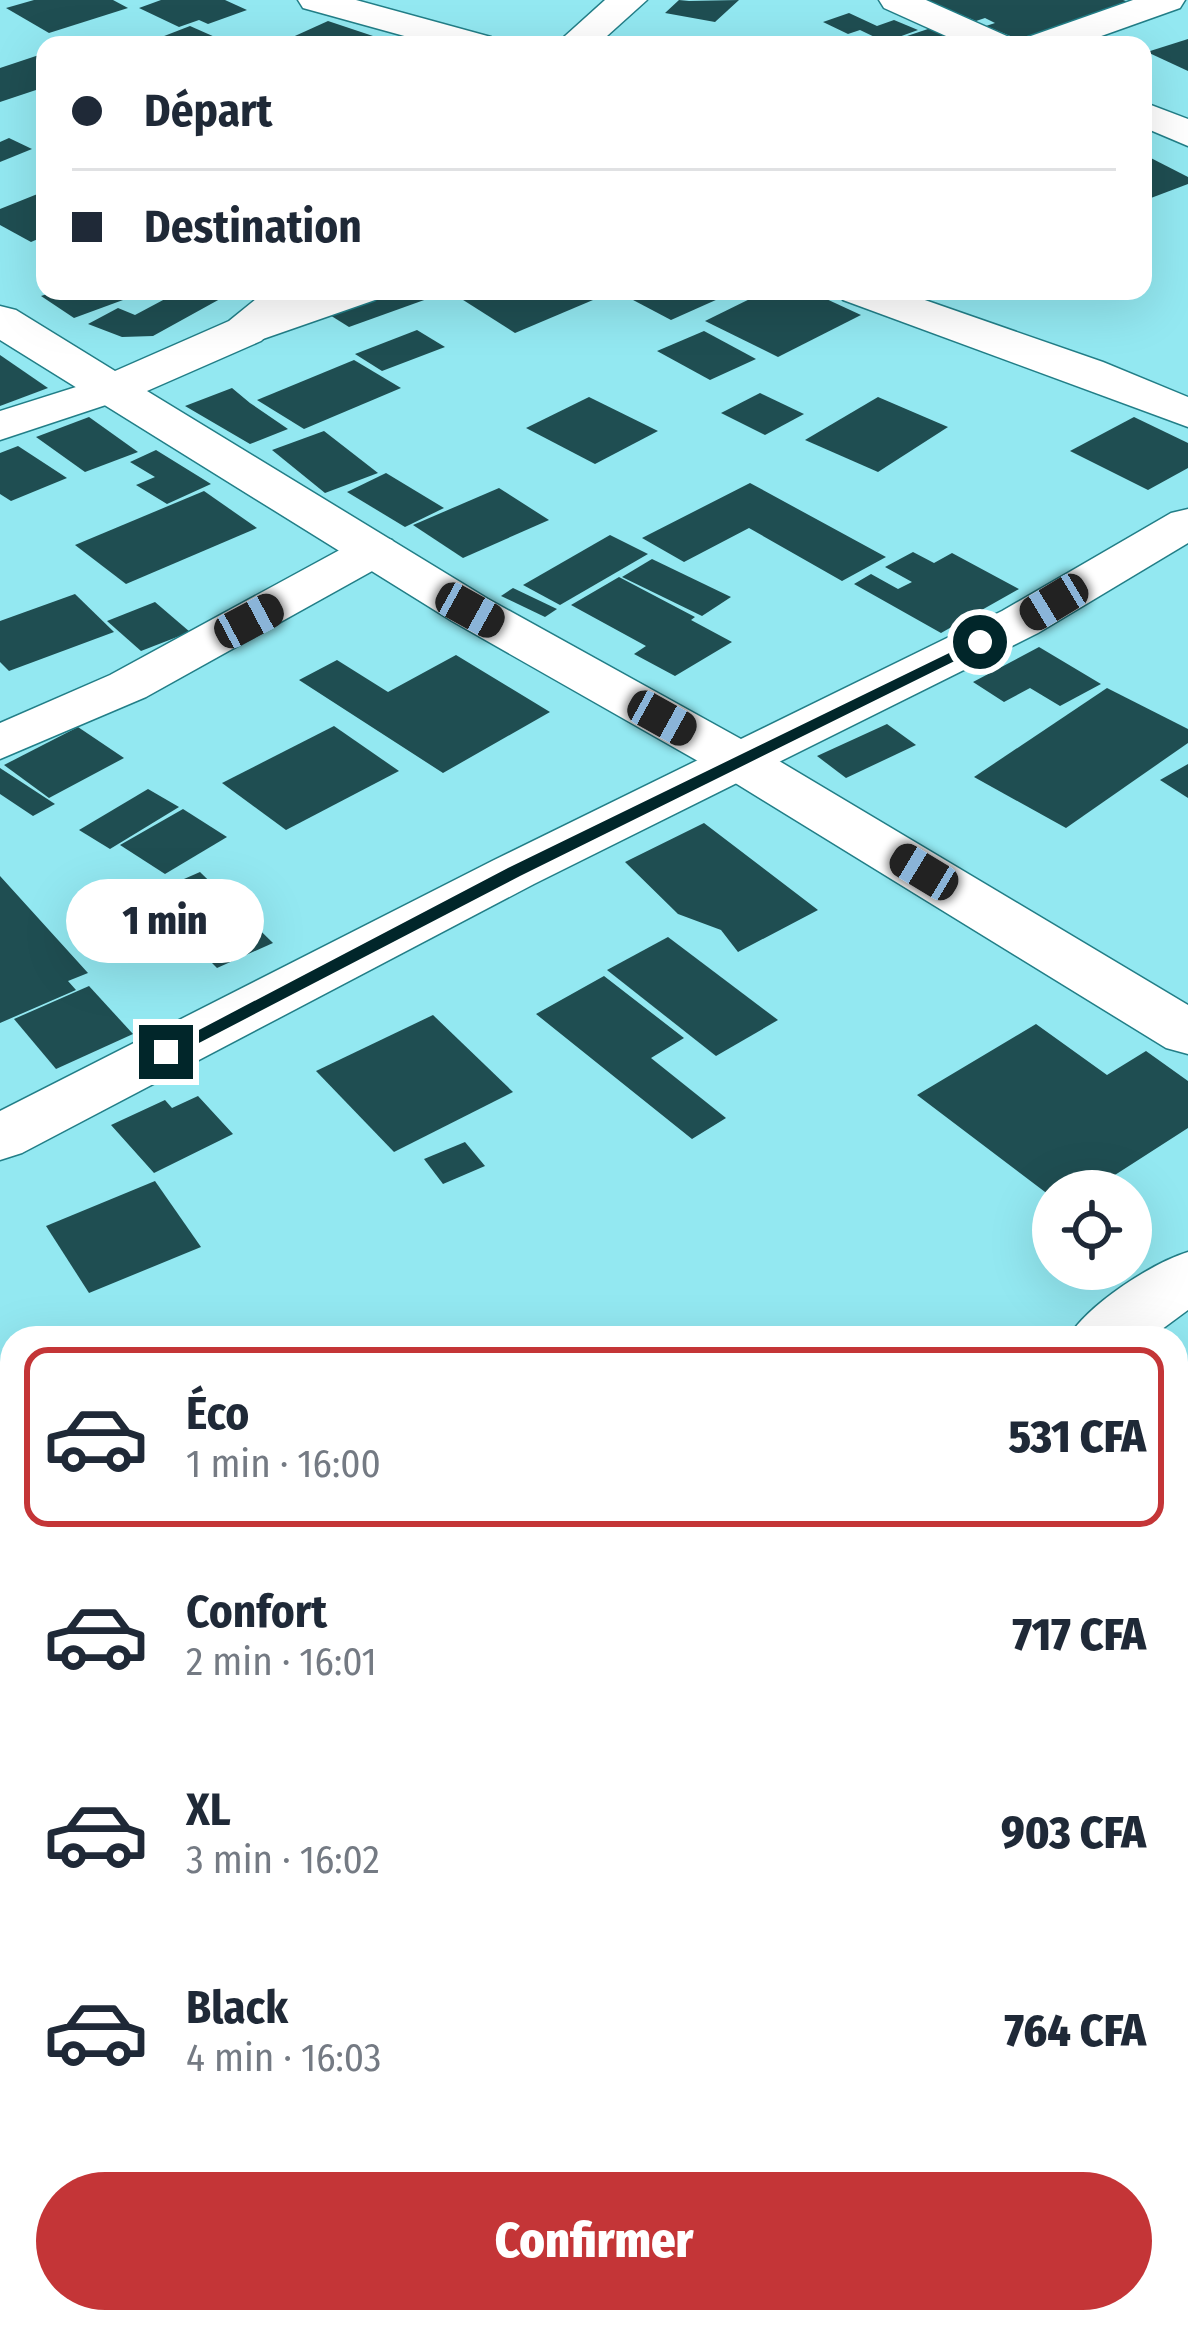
<!DOCTYPE html>
<html lang="fr">
<head>
<meta charset="utf-8">
<style>
	:root { --surface:#fff; --page:#f6f6f7; --text:#1f2937; --muted:#747a83; --line:#e0e1e3; --accent:#c43537 }
	body { margin:0; font-family:"Fira Sans Condensed",sans-serif; background:var(--page); color:var(--text); height:100vh; display:flex; flex-direction:column; font-size:45px; white-space:nowrap }
	* { box-sizing:border-box; margin:0 }
	p { font-size:39px; color:var(--muted) }
	.icon { flex:none; width:66px; height:66px; fill:none; stroke:currentColor; stroke-width:2; stroke-linecap:round; stroke-linejoin:round }
	.map { position:relative; flex:1; overflow:hidden }
	.drawer { position:absolute; left:0px; top:1326px; width:1188px; height:1008px; display:flex; flex-direction:column; background:var(--surface); border-radius:36px 36px 0 0; box-shadow:0 12px 48px #0002 }
	.drawer>* { flex:none }
	.banner { position:absolute; left:36px; top:36px; width:1116px; height:264px; border-radius:24px; box-shadow:0 12px 48px #0002; display:grid; align-content:center; height:264px; padding:0 36px; background:var(--surface) }
	.controls { position:absolute; left:1032px; top:1170px; display:grid; gap:24px }
	.controls a { display:grid; place-items:center; width:120px; height:120px; border-radius:50%; background:var(--surface); box-shadow:0 12px 48px #0002; font-size:60px }
	.end { position:absolute; width:54px; height:54px; margin:-27px; border:15px solid #01262a; background:#fff; box-shadow:0 0 0 6px #fff }
	.from { border-radius:50% }
	.bubble { position:absolute; height:84px; border-radius:42px; background:var(--surface); box-shadow:0 12px 48px #0002; font-size:39px; font-weight:800; line-height:84px; text-align:center }
	.car { position:absolute; width:36px; height:72px; margin:-36px -18px; border-radius:15px; box-shadow:0 0 9px 3px #0007; background:linear-gradient(#222 24%,#8ab4d8 0 40%,#222 0 76%,#8ab4d8 0 86%,#222 0) }
	.banner b { display:flex; align-items:center; gap:42px; height:114px; font-size:45px }
	.banner b+b { border-top:3px solid var(--line) }
	.banner i { width:30px; height:30px; background:var(--text) }
	ul { padding:21px 0 0; list-style:none }
	li { display:flex; align-items:center; gap:36px; height:180px; margin:0 24px 18px; padding:0 12px; border:6px solid transparent; border-radius:24px }
	li div { flex:1 }
	li b { display:block; font-size:45px }
	li em { font-style:normal; font-weight:800 }
	li.current { border-color:var(--accent) }
	li>.icon { width:108px; height:108px; stroke-width:1.5 }
	.cta { display:flex; gap:24px; margin-top:auto; padding:24px 36px }
	.cta a { flex:1; height:138px; border-radius:72px; background:var(--accent); color:#fff; font-size:48px; font-weight:800; line-height:138px; text-align:center }
	.map>svg:first-child { display:block }
	.building { fill:#1f4e52 }
	.lines { fill:none; stroke-linecap:round; stroke-linejoin:round }
	.street-casing { stroke:#227e87; stroke-width:3 }
	.secondary-casing { stroke:#227e87; stroke-width:3 }
	.street { fill:#fff; fill-rule:evenodd }
	.secondary { fill:#fff; fill-rule:evenodd }
	.route { fill:#01262a }
</style>
</head>
<body>
<div class="map">
<svg width="1188" height="2334" viewBox="0 0 1188 2334">
	<rect width="100%" height="100%" fill="#93e8f1"/>
	<!-- building -->
	<g class="building">
		<path d="M34,0H113L128,8L49,33L6,8Z"/>
		<path d="M161,0H225L247,10L208,24L199,20L179,27L139,8Z"/>
		<path d="M679,0L689,1L739,0L715,22L665,13Z"/>
		<path d="M926,0H1123L1129,2L1034,39L1020,40L986,26L995,23L985,18L976,21Z"/>
		<path d="M849,13L877,26L894,20L918,30L885,42L860,30L848,34L823,22Z"/>
		<path d="M328,21L397,44V45H275Z"/>
		<path d="M190,26L233,45H141Z"/>
		<path d="M937,26L978,45H883V44Z"/>
		<path d="M1188,39V71L1147,52Z"/>
		<path d="M45,53V87L0,102V68Z"/>
		<path d="M9,138L32,149L0,162V142Z"/>
		<path d="M1143,154L1188,177V184L1143,201Z"/>
		<path d="M45,191V236L31,242L0,225V209Z"/>
		<path d="M56,291H108L123,300L74,318L41,296Z"/>
		<path d="M180,291H199L220,299L153,336L122,337L88,324L118,308L135,315Z"/>
		<path d="M384,291H413L427,299L349,327L325,312Z"/>
		<path d="M476,291H575L593,300L515,333L460,298Z"/>
		<path d="M616,291H736L671,320Z"/>
		<path d="M766,291H809L861,315L778,357L705,321Z"/>
		<path d="M417,330L445,347L382,371L355,354Z"/>
		<path d="M704,331L756,359L710,380L657,351Z"/>
		<path d="M0,355L48,388L0,406Z"/>
		<path d="M354,360L401,388L304,429L257,400Z"/>
		<path d="M232,388L250,403L288,429L250,444L185,406Z"/>
		<path d="M760,393L804,414L765,435L721,413Z"/>
		<path d="M589,397L658,431L595,464L526,428Z"/>
		<path d="M878,397L948,427L878,472L805,440Z"/>
		<path d="M89,417L138,452L85,472L36,437Z"/>
		<path d="M1134,417L1188,443V468L1148,490L1070,451Z"/>
		<path d="M324,431L378,473L325,493L272,450Z"/>
		<path d="M18,446L67,478L11,501L0,494V453Z"/>
		<path d="M156,450L211,484L167,504L136,485L155,477L130,462Z"/>
		<path d="M386,473L444,508L405,527L347,492Z"/>
		<path d="M750,483L886,557L842,581L749,528L684,562L642,538Z"/>
		<path d="M499,488L549,520L463,558L413,525Z"/>
		<path d="M204,491L257,528L126,584L75,545Z"/>
		<path d="M610,535L648,554L560,605L523,585Z"/>
		<path d="M913,552L934,563L952,553L1019,589L941,633L854,584L871,574L898,589L912,582L885,567Z"/>
		<path d="M652,559L731,597L702,616L622,577Z"/>
		<path d="M619,577L695,617L691,620L732,642L675,676L634,654L646,646L571,605Z"/>
		<path d="M513,588L557,609L545,617L501,596Z"/>
		<path d="M75,594L114,632L9,671L0,662V621Z"/>
		<path d="M155,602L190,632L141,651L107,621Z"/>
		<path d="M1039,647L1101,684L1060,706L1030,688L1004,702L973,682Z"/>
		<path d="M456,655L550,712L443,773L299,680L337,660L388,692Z"/>
		<path d="M1107,688L1188,729V743L1066,828L974,777Z"/>
		<path d="M887,724L916,745L846,778L817,756Z"/>
		<path d="M334,726L399,771L286,830L222,783Z"/>
		<path d="M78,727L124,758L49,798L4,765Z"/>
		<path d="M1188,764V798L1160,780Z"/>
		<path d="M0,768L55,804L33,816L0,794Z"/>
		<path d="M148,789L179,807L110,849L79,830Z"/>
		<path d="M183,809L227,837L165,874L120,845Z"/>
		<path d="M704,823L818,910L738,952L721,930L678,914L625,862Z"/>
		<path d="M200,872L273,943L217,968L145,896Z"/>
		<path d="M0,876L88,973L68,981L76,990L0,1023Z"/>
		<path d="M668,937L778,1020L716,1056L607,970Z"/>
		<path d="M604,976L684,1038L651,1058L726,1118L692,1139L536,1014Z"/>
		<path d="M89,986L133,1034L56,1069L14,1019Z"/>
		<path d="M433,1015L513,1092L394,1152L316,1071Z"/>
		<path d="M1036,1024L1107,1075L1146,1051L1188,1081V1128L1090,1191H1053V1198L917,1095Z"/>
		<path d="M198,1096L233,1134L154,1173L111,1125L165,1100L172,1108Z"/>
		<path d="M465,1142L485,1166L443,1184L424,1159Z"/>
		<path d="M155,1181L201,1247L89,1293L46,1226Z"/>
	</g>
	<g class="lines">
		<!-- street casing -->
		<g class="street-casing">
			<g id="street">
				<path d="M298,0H356L491,37L496,45H437L303,8Z"/>
				<path d="M879,0H926L1009,37L1014,45H966L884,8Z"/>
				<path d="M1133,0H1185L1180,8L1076,45H1023L1028,37Z"/>
				<path d="M1143,102L1188,119V146L1143,127Z"/>
				<path d="M319,291H381L375,300L260,340L245,344L230,340L223,331L230,322Z"/>
				<path d="M837,291H899L1103,362L1188,397V427L843,300Z"/>
				<path d="M114,375L130,379L136,388L130,397L0,440V411Z"/>
				<path d="M1188,509V543L1038,633L534,884L22,1153L0,1160V1111L494,860L1002,611L1171,513Z"/>
				<path d="M375,535L392,540L399,550L392,560L146,697L0,759V723L110,675L358,540Z"/>
				<path d="M1188,1252V1310L1150,1338H1068C1087,1305 1152,1263 1188,1252Z"/>
				<path d="M12,2040V2123L0,2128V2045Z"/>
			</g>
		</g>
		<!-- secondary casing -->
		<g class="secondary-casing">
			<g id="secondary">
				<path d="M605,0H647L597,45H555Z"/>
				<path d="M266,291H315L261,341L147,391L488,599L759,749L1188,1005V1054L1166,1048L719,773L452,621L0,340V306L16,310L115,371L229,321Z"/>
			</g>
		</g>
		<!-- street -->
		<use href="#street" class="street"/>
		<!-- secondary -->
		<use href="#secondary" class="secondary"/>
	</g>
	<!-- route -->
	<path class="route" d="M980,638L988,642L985,646L520,876L172,1057L157,1052L508,868Z"/>
</svg>
<div class="controls">
<a><svg class="icon" aria-label="locate" viewBox="0 0 24 24"><circle cx="12" cy="12" r="6"/><path d="M12 2v4M12 18v4M2 12h4M18 12h4"/></svg></a>
</div>
<i class="end from" style="left:980px;top:642px"></i>
<i class="end" style="left:166px;top:1052px"></i>
<div class="bubble" style="left:66px;top:879px;width:198px">1 min</div>
<i class="car" style="left:1054px;top:602px;rotate:239deg"></i>
<i class="car" style="left:470px;top:610px;rotate:119deg"></i>
<i class="car" style="left:249px;top:621px;rotate:62deg"></i>
<i class="car" style="left:662px;top:718px;rotate:119deg"></i>
<i class="car" style="left:924px;top:872px;rotate:301deg"></i>
<div class="banner">
<b><i class="from"></i>Départ</b>
<b><i></i>Destination</b>
</div>
<section class="drawer">
<ul>
<li class="current"><svg class="icon" aria-label="car" viewBox="0 0 24 24"><path d="M5 17H2v-5l4-1 3-4h7l3 4 3 1v5h-3M9 17h6M6 11h13"/><circle cx="7" cy="17" r="2"/><circle cx="17" cy="17" r="2"/></svg><div><b>Éco</b><p>1 min · 16:00</p></div><em>531 CFA</em></li>
<li><svg class="icon" aria-label="car" viewBox="0 0 24 24"><path d="M5 17H2v-5l4-1 3-4h7l3 4 3 1v5h-3M9 17h6M6 11h13"/><circle cx="7" cy="17" r="2"/><circle cx="17" cy="17" r="2"/></svg><div><b>Confort</b><p>2 min · 16:01</p></div><em>717 CFA</em></li>
<li><svg class="icon" aria-label="car" viewBox="0 0 24 24"><path d="M5 17H2v-5l4-1 3-4h7l3 4 3 1v5h-3M9 17h6M6 11h13"/><circle cx="7" cy="17" r="2"/><circle cx="17" cy="17" r="2"/></svg><div><b>XL</b><p>3 min · 16:02</p></div><em>903 CFA</em></li>
<li><svg class="icon" aria-label="car" viewBox="0 0 24 24"><path d="M5 17H2v-5l4-1 3-4h7l3 4 3 1v5h-3M9 17h6M6 11h13"/><circle cx="7" cy="17" r="2"/><circle cx="17" cy="17" r="2"/></svg><div><b>Black</b><p>4 min · 16:03</p></div><em>764 CFA</em></li>
</ul>
<div class="cta"><a>Confirmer</a></div>
</section>
</div>
</body>
</html>
